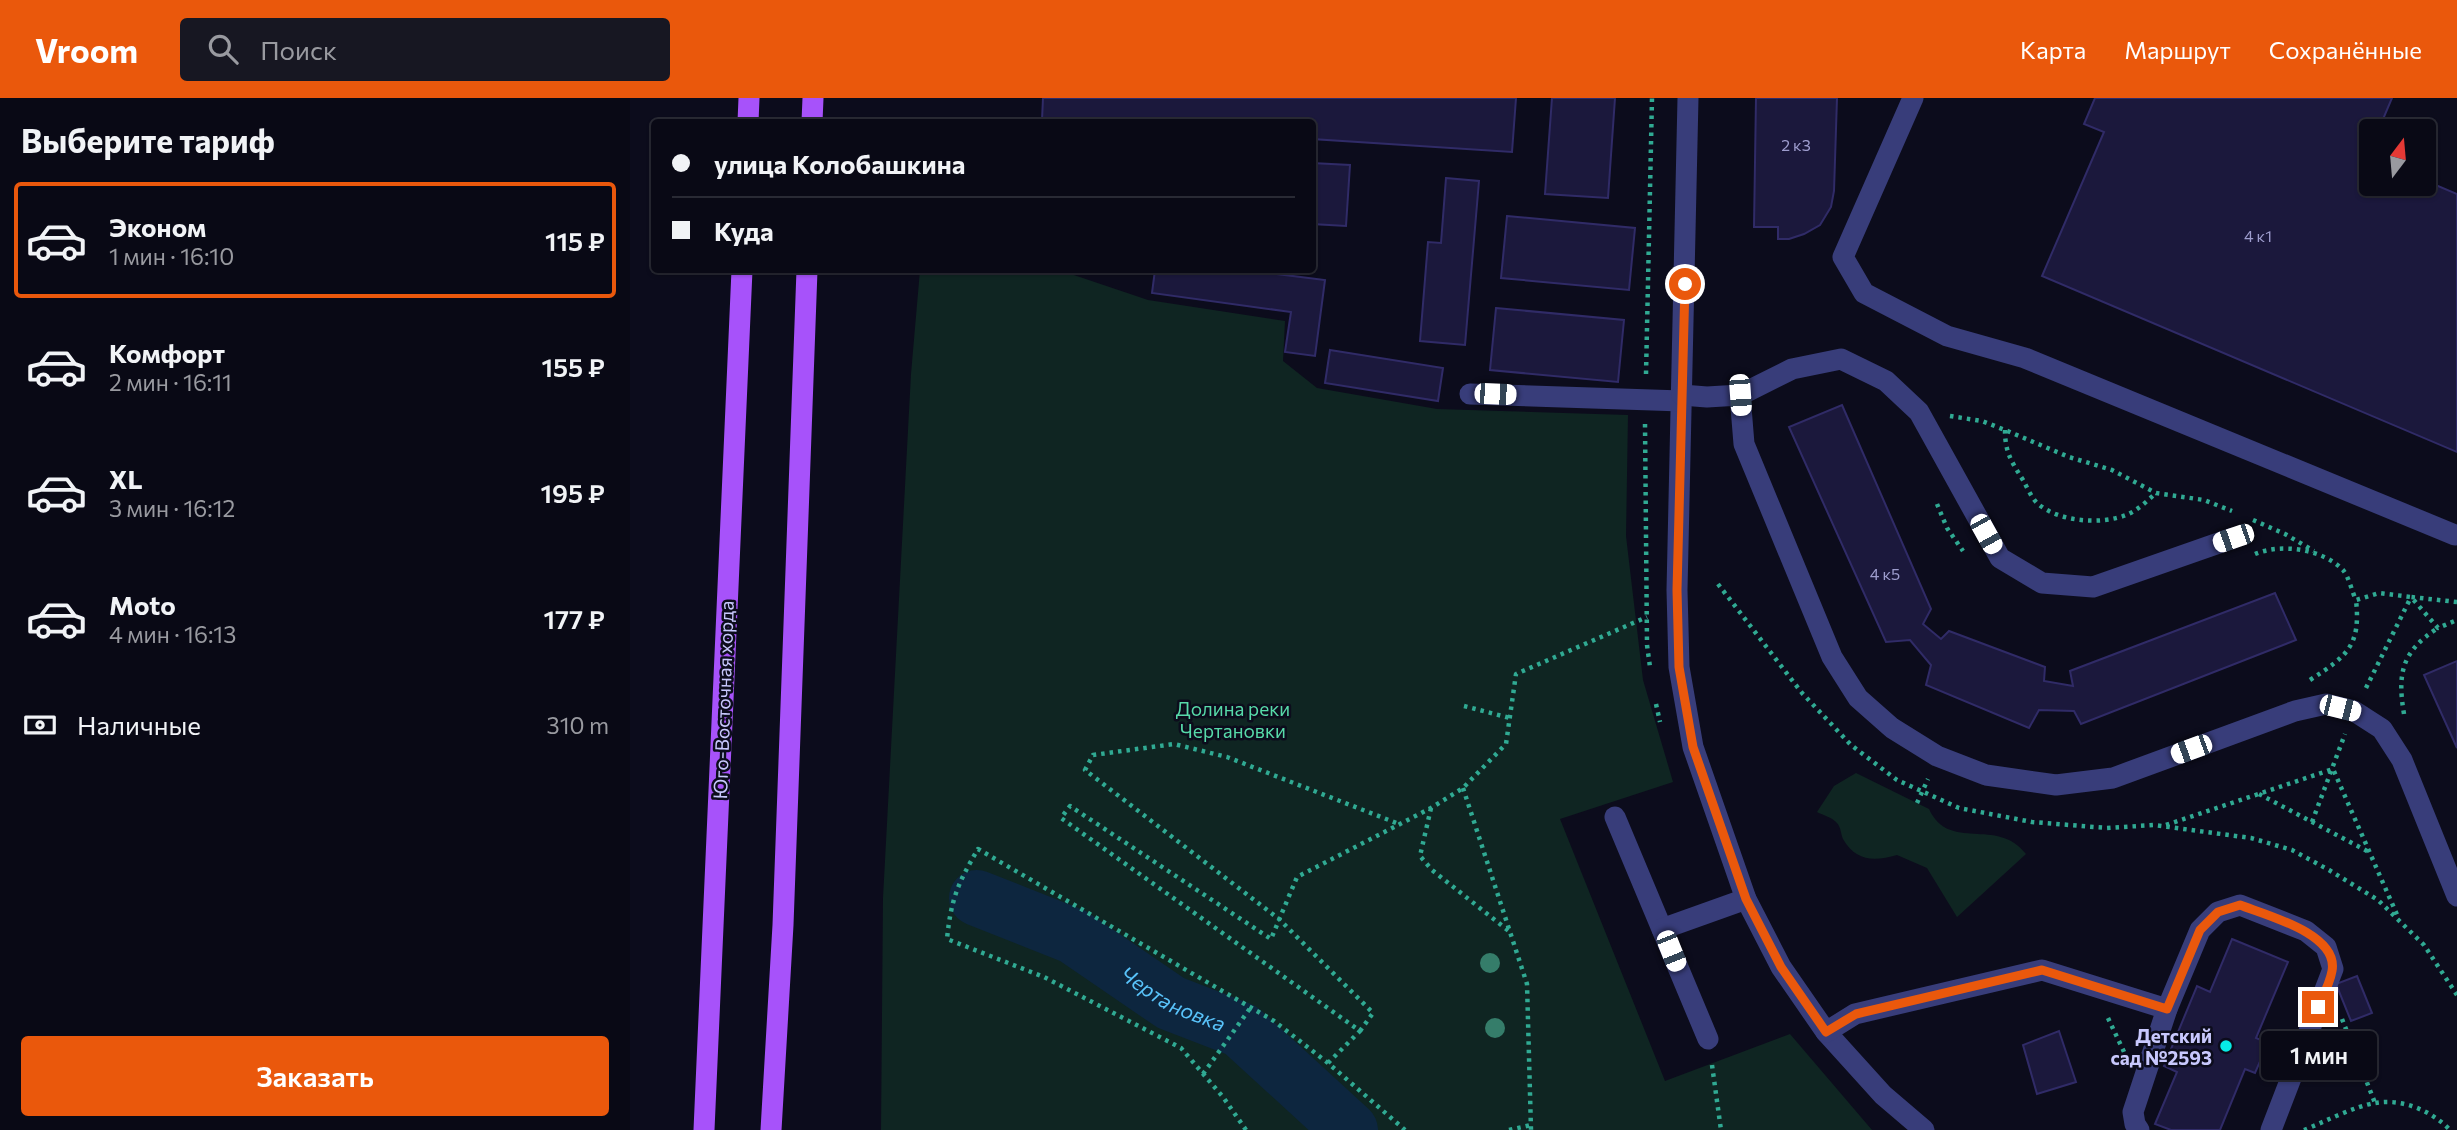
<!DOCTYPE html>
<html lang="ru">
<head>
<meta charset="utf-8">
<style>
	:root { --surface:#090915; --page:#171722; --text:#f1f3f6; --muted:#999aa0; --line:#292a34; --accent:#ea580c }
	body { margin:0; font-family:Commissioner,sans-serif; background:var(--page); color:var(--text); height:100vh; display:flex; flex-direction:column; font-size:26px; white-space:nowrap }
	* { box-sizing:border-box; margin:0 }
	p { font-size:23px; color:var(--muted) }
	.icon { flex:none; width:38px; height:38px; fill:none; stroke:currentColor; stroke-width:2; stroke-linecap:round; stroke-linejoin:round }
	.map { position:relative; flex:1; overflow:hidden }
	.details { display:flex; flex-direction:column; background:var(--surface); width:630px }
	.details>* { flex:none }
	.banner { position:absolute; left:21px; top:21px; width:665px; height:154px; border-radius:7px; box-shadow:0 2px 5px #0004,0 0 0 2px var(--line); display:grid; align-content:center; height:154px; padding:0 21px; background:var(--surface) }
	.needle { width:46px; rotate:16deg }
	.fabs { position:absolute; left:1729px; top:21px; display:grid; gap:14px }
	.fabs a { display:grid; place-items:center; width:77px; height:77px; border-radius:7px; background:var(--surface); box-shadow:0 2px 5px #0004,0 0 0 2px var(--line); font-size:35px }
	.end { position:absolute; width:32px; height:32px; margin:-16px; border:9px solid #ea580c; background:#fff; box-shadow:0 0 0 4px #fff }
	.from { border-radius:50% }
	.bubble { position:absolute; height:49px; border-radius:7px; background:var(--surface); box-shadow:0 2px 5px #0004,0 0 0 2px var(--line); font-size:23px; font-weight:600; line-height:49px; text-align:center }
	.car { position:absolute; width:21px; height:42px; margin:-21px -10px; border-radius:9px; box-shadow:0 0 5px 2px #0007; background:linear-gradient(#fff 24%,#345 0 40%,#fff 0 76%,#345 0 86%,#fff 0) }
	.banner b { display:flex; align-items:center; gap:24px; height:66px; font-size:26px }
	.banner b+b { border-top:2px solid var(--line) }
	.banner i { width:18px; height:18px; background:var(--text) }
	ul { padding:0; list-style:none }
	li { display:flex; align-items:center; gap:21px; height:116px; margin:0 14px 10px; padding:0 7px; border:4px solid transparent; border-radius:7px }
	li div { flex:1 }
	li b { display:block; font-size:26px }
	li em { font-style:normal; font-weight:600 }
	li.on { border-color:var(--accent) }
	li>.icon { width:63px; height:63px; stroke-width:1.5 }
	h2 { padding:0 21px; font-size:32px; line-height:84px }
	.pay { display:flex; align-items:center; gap:18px; height:77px; padding:0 21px; font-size:26px }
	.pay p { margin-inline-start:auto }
	.primary-button { display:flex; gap:14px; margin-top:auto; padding:14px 21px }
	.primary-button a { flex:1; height:80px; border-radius:7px; background:var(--accent); color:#fff; font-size:28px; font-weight:600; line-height:80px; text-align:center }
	header { display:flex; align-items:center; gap:42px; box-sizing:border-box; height:98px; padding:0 35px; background:var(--accent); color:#fff }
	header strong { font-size:33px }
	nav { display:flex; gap:38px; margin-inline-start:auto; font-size:24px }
	.search { width:490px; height:63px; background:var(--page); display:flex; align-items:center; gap:18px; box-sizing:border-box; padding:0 24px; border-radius:7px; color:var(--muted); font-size:26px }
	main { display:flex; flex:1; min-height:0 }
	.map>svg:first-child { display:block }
	.green { fill:#0f2522 }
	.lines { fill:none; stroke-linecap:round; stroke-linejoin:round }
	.river { stroke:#0d263f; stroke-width:56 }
	.building { fill:#1b183c; stroke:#302b67; stroke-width:2 }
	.path { stroke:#30aa93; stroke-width:4.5; stroke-dasharray:3.5 5; stroke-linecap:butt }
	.minor { stroke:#383d7a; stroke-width:21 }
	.major { stroke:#a752fa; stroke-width:21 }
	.tree { fill:#357d6a }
	.route { stroke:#ea580c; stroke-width:9 }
	.poi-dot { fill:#07ebe6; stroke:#0c0c1c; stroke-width:2.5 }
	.labels { text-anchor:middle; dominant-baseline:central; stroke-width:5; stroke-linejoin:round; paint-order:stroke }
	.number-label { font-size:16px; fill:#9d9ccd }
	.street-label { font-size:19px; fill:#c8c8fd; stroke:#0c0c1c }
	.park-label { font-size:19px; fill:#57daa9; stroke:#0c0c1c }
	.poi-label { font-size:19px; font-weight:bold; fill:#c8c8fd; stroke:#0c0c1c; text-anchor:end }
	.water-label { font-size:21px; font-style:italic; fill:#59c3fa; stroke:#0c0c1c }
</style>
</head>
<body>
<header>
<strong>Vroom</strong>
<div class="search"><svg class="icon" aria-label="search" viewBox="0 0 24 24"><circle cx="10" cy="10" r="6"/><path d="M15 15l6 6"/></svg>Поиск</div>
<nav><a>Карта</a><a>Маршрут</a><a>Сохранённые</a></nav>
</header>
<main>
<section class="details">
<h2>Выберите тариф</h2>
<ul>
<li class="on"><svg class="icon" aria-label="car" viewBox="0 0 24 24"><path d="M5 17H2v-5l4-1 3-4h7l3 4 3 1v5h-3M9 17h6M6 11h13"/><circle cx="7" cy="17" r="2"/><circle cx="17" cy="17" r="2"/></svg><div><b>Эконом</b><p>1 мин · 16:10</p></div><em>115 ₽</em></li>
<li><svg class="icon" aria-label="car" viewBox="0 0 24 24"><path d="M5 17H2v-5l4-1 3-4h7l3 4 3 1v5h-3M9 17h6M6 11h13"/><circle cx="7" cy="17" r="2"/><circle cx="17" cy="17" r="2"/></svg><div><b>Комфорт</b><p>2 мин · 16:11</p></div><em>155 ₽</em></li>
<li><svg class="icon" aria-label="car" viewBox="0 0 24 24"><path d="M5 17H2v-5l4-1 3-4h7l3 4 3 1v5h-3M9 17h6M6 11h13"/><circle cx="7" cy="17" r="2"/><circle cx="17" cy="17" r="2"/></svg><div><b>XL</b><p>3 мин · 16:12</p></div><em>195 ₽</em></li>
<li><svg class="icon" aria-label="car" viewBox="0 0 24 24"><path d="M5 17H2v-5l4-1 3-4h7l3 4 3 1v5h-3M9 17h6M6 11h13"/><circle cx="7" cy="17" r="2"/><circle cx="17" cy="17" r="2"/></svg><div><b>Moto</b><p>4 мин · 16:13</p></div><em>177 ₽</em></li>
</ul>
<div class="pay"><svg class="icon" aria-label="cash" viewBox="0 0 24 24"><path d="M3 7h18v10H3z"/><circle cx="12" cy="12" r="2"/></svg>Наличные<p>310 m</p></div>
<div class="primary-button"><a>Заказать</a></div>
</section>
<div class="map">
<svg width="1827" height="1032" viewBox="0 0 1827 1032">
	<rect width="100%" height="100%" fill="#0c0c1c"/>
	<!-- green -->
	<g class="green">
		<path d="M290,172H429L518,202L655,223L653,263L687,290L807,311L998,317L996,438L1013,582L1043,684L930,721L1035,983L1160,936L1242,1032H251L253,800L281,276Z"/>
		<path d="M1226,675L1299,711C1319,755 1367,718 1396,756L1327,819L1297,770L1267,757C1245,763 1226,764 1213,741C1211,737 1211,729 1207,725C1203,720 1193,717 1187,714L1204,688Z"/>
	</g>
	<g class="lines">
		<!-- river -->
		<path class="river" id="s1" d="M347,800L443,838L541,905L611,932L720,1032"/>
	</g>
	<!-- building -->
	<g class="building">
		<path d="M413,0H886L882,54L682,41V24H445L412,22Z"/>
		<path d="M922,0H985L978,100L915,96Z"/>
		<path d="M1126,0H1207L1204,93L1201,109L1190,127L1174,136L1159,141H1148V129H1124Z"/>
		<path d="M1465,0H1762L1748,33H1741V49L1738,58L1741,59V86H1794V82L1827,96V354L1412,178L1474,34L1454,26Z"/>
		<path d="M682,65L720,67L716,128L682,126Z"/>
		<path d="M816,80L849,83L835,247L790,243L798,144L811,145Z"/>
		<path d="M877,118L1005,130L999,192L871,180Z"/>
		<path d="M525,172H615L695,182L685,258L655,254L661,214L522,195Z"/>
		<path d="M866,210L994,222L988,284L860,272Z"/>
		<path d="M700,252L813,270L808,303L695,285Z"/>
		<path d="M1212,307L1301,511L1293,526L1311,541L1319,533L1415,569L1414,583L1443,588L1440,573L1645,495L1666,542L1451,626L1444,613L1409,612L1399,630L1296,587L1301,567L1280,542L1256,544L1159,329Z"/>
		<path d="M1827,563V650L1794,577Z"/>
		<path d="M1602,841L1658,864L1626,940L1638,945L1625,975L1615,971L1590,1032H1541L1525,1026L1547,974L1534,968L1567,888L1580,894Z"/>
		<path d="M1727,878L1742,915L1721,923L1706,886Z"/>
		<path d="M1429,933L1446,984L1407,996L1393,947Z"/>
	</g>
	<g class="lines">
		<!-- path -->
		<g class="path">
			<path d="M1016,276L1022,0"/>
			<path d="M1320,318L1352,323L1375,332L1439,359L1482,372L1526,395L1574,402L1602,413"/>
			<path d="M1015,326L1017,547L1020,569"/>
			<path d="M1375,332C1375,354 1381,363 1393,382C1397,389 1401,399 1407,405C1428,424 1471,427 1496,417C1507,413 1517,403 1526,395"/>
			<path d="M1307,406L1317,430L1333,453"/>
			<path d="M1623,422L1655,436L1684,453"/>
			<path d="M1625,456C1651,445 1693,451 1713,472C1719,479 1722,494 1726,502L1749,495L1781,499L1808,530L1827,522"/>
			<path d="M1088,486L1172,595L1221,647L1267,682L1329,710L1402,724L1477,730L1524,727L1621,740L1662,752L1699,772L1748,802L1794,847L1827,897"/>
			<path d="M1680,582C1717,558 1731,548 1726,502"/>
			<path d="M1736,590L1781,499L1827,504"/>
			<path d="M1026,606L1030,624"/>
			<path d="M834,608L880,620"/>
			<path d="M1774,616C1767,575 1772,553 1808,530"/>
			<path d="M833,690L897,886L901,1032"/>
			<path d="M1629,696L1739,754"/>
			<path d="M1287,705L1298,681"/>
			<path d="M801,710L790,758L802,772L880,834"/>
			<path d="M1682,724L1715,636"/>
			<path d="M1536,727L1703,671L1768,819"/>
			<path d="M1478,920L1495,956"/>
			<path d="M1712,921L1745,1005"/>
			<path d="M730,933L743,915L649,821L455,672L463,657L544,646L597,659L769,726"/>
			<path d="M698,965L730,933L431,720L440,708L641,841L667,779L801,710L833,690L876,646L886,576L1017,519"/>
			<path d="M1082,967L1091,1032"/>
			<path d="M573,976L621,909"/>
			<path d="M616,1032L593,999L551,950L414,879L317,841C321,801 328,785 348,751L644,923L698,965L775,1032"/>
			<path d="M879,1032L901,1027"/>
			<path d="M1674,1032C1694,1024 1725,1008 1745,1005C1772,1000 1802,1013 1820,1032"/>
		</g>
		<!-- minor -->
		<g class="minor">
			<path d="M1058,0L1047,492L1049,569L1063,649L1116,801L1151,869L1196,934L1253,997L1294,1032"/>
			<path d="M1283,0L1213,159L1234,195L1317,238L1395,260L1825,437"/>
			<path d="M840,296L1052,303"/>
			<path d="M1052,297L1077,299L1110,297L1114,346L1202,559L1228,600L1262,630L1307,658L1356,677L1426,687L1483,680L1665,613L1696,606L1724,613L1752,631L1772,662L1827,798"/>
			<path d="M1110,297L1162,271L1211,261L1256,283L1289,314L1370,460L1412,485L1463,489L1603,440"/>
			<path d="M985,719L1078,941"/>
			<path d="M1032,831L1116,801"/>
			<path d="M1196,934L1225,916L1412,872L1537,911"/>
			<path d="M1509,1032L1505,1026L1503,1014L1537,911L1570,832L1588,814L1610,807L1676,833L1696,849L1703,871L1641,1032"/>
		</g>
		<!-- major -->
		<g class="major">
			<path d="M118,24L119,0"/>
			<path d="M182,24L183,0"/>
			<path d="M74,1032L112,172"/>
			<path d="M141,1032L153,827L177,172"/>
		</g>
	</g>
	<!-- trees -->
	<g class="tree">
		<circle cx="860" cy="865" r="10"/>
		<circle cx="865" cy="930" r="10"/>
	</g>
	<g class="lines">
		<!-- route -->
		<path class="route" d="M1055,186L1047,492L1049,569L1063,649L1116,801L1151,869L1196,934L1226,916L1412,872L1537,911L1570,832L1588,814L1610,807C1636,817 1709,836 1702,873C1700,885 1693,898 1688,909"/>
	</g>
	<!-- markers -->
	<circle class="poi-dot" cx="1596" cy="948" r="7"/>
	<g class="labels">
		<!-- number labels -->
		<g class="number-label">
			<text x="1166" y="46">2 к3</text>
			<text x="1628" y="137">4 к1</text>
			<text x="1255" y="475">4 к5</text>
		</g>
		<!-- street labels -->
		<g class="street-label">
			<text transform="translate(93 602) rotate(-88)">Юго-Восточная хорда</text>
		</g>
		<!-- park labels -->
		<g class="park-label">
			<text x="603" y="610">Долина реки<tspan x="603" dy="22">Чертановки</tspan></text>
		</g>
		<!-- poi labels -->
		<g class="poi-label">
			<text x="1582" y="937">Детский<tspan x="1582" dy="22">сад №2593</tspan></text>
		</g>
		<!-- water labels -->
		<g class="water-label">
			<text stroke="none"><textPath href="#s1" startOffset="222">Чертановка</textPath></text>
		</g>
	</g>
</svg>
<div class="fabs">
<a><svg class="needle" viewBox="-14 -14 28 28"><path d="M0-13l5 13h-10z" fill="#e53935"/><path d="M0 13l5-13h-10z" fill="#999aa0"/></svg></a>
</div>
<i class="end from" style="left:1055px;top:186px"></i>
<i class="end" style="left:1688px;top:909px"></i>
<div class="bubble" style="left:1631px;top:933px;width:116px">1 мин</div>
<i class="car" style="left:865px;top:296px;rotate:92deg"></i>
<i class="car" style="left:1110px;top:297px;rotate:176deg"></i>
<i class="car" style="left:1356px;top:436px;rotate:151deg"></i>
<i class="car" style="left:1603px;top:440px;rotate:251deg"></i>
<i class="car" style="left:1710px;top:610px;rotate:104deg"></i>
<i class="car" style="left:1561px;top:651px;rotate:250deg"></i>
<i class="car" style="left:1041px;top:853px;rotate:158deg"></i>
<div class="banner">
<b><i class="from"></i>улица Колобашкина</b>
<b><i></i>Куда</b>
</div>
</div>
</main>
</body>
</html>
